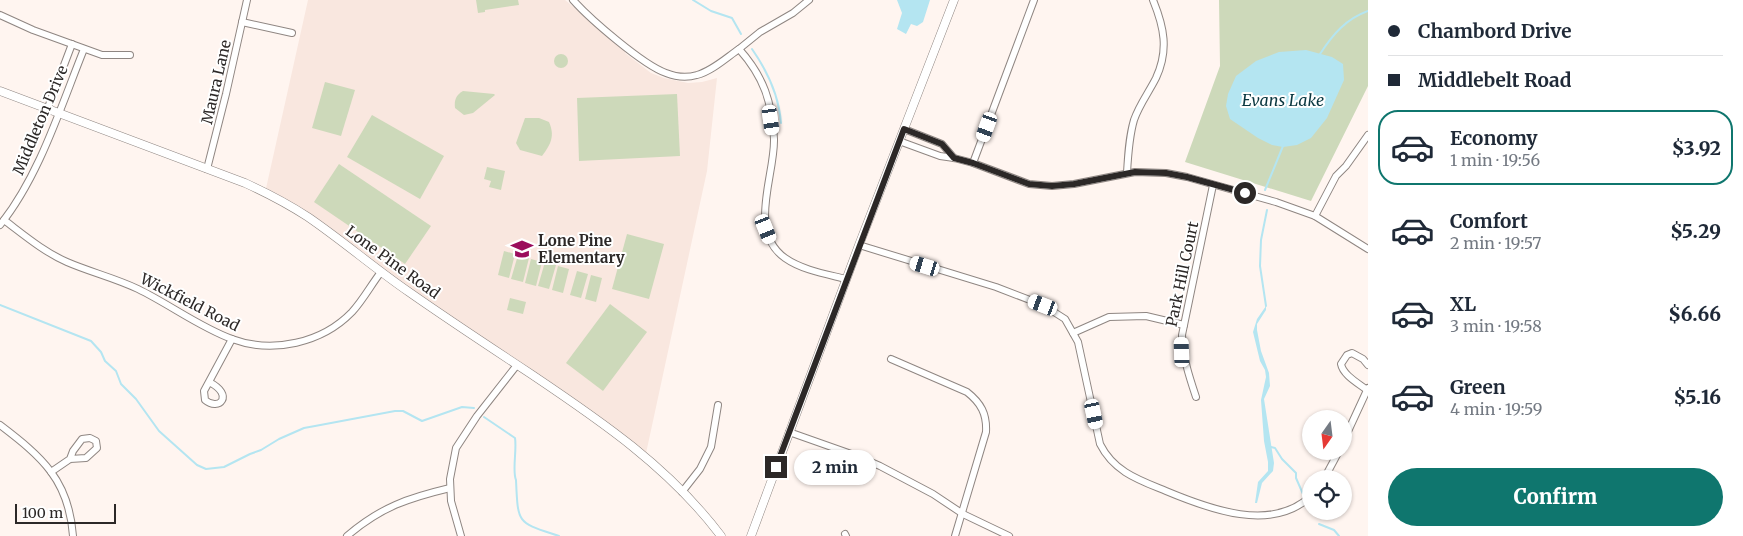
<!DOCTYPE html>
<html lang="en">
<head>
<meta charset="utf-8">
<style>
	:root { --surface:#fff; --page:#f6f6f7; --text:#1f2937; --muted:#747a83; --line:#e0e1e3; --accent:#0f766e }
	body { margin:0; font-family:Merriweather,serif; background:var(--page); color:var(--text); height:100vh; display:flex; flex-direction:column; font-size:19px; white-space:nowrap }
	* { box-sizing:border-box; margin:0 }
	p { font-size:16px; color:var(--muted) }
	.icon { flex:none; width:28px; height:28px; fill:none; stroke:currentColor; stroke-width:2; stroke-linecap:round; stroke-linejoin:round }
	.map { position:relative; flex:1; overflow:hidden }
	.sheet { display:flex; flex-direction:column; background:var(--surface); width:375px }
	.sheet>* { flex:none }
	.guide { display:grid; align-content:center; height:110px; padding:0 20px; background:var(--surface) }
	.needle { width:32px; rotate:194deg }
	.fabs { position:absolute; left:1302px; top:410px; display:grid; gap:10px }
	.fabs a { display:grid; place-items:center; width:50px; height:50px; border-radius:50%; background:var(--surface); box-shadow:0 1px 4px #0004; font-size:25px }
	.scale { position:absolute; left:15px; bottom:12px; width:101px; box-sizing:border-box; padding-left:5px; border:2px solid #2c2827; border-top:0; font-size:14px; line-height:18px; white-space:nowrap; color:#2c2827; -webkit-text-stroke:4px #fff; paint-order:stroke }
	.end { position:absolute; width:22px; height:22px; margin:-11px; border:6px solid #2c2827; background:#fff; box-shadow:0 0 0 2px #fff }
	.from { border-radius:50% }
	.bubble { position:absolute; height:35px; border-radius:18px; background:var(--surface); box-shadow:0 1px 4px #0004; font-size:16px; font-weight:800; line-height:35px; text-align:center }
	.car { position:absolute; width:15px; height:30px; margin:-15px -8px; border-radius:6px; box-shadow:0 0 4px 1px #0007; background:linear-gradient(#fff 24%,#345 0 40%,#fff 0 76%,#345 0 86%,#fff 0) }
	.guide b { display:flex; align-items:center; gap:18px; height:48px; font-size:19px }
	.guide b+b { border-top:1px solid var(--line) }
	.guide i { width:12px; height:12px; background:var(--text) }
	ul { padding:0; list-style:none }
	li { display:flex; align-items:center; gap:15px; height:75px; margin:0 10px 8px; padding:0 10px; border:2px solid transparent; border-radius:20px }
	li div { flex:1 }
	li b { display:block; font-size:19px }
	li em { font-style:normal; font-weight:800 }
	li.selected { border-color:var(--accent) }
	li>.icon { width:45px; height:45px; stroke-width:1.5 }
	.button { display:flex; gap:10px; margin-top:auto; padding:10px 20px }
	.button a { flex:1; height:58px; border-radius:30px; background:var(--accent); color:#fff; font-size:20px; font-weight:800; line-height:58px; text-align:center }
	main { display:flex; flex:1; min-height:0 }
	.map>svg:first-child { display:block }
	.built { fill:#f9e7df }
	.green { fill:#cdd9ba }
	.water { fill:#b4e5f1 }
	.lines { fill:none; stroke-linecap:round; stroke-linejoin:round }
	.stream { stroke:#b4e5f1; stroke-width:2 }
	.minor-casing { stroke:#8f8682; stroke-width:8 }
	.tertiary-casing { stroke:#8f8682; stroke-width:9 }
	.minor { stroke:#fff; stroke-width:6 }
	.tertiary { stroke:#fff; stroke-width:8 }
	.route { stroke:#2c2827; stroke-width:6 }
	.labels { text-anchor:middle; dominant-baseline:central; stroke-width:4; stroke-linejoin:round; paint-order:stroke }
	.street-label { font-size:15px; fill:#2c2827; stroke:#fff }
	.poi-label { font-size:15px; font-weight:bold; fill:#2c2827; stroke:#fff; text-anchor:start }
	.water-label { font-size:16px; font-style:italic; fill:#0a3841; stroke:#fff }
</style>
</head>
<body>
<main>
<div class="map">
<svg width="1368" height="536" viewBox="0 0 1368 536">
	<rect width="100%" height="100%" fill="#fff5f0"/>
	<!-- built -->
	<path class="built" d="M308,0H565L626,50L625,53L651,73L664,78L688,83L702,82L717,78L707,171L645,458L299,211L265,193Z"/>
	<!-- green -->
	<g class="green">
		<path d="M476,0H518L519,5L485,10V12L478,13Z"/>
		<path d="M1219,0H1368V86L1311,201L1185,162L1220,66Z"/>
		<circle cx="561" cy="61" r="7"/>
		<path d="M325,82L355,90L341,136L312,128Z"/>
		<path d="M463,91L494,94L495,95L473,113L464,115L455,108C454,100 456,95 463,91Z"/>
		<path d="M677,94L680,156L579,161L577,98Z"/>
		<path d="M372,115L444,156L420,199L347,157Z"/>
		<path d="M525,118H539L549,122C555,136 551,144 542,156L520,150L516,143Z"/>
		<path d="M339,164L431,226L405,264L314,202Z"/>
		<path d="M487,167L505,171L501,190L489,187L491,181L484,179Z"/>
		<path d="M627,234L664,244L649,299L612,289Z"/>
		<path d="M504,251L515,254L509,278L498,275Z"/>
		<path d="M518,255L529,258L523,282L511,279Z"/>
		<path d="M531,259L542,262L536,286L525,283Z"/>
		<path d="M545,262L556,265L549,289L538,286Z"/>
		<path d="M558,266L569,269L563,293L552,290Z"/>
		<path d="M577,271L588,274L581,298L570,295Z"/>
		<path d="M591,275L602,278L596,302L585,299Z"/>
		<path d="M510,298L526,302L523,314L507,310Z"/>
		<path d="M610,304L647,332L603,391L566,363Z"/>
	</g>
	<!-- water -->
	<g class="water">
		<path d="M897,0H930L923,22L917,26L911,24L906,34L897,29L902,13Z"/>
		<path d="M1306,50L1332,57L1343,64L1344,80L1327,118L1311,138L1297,145L1283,147L1272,145L1258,138L1230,119L1226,106L1228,94L1236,76L1256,61L1279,52Z"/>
		<path d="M1266,306V310L1257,324V330L1261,351L1269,373L1270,386L1264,399L1274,463L1273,471L1262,483L1257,503H1255L1258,482L1268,471V462L1264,441L1261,400L1266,377L1265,370L1260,361L1253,332L1257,319Z"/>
	</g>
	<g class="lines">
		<!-- stream -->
		<g class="stream">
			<path d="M693,0L711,11L732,18L741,34"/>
			<path d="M752,49C768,72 779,95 781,123"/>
			<path d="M1320,54C1333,34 1346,19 1368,11"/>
			<path d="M1265,190L1283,146"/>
			<path d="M0,305L91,341L101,352L105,361L116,371L121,384L136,399L159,431L197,465L206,469L224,467L250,454L261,450L279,439L304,428L315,426L395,411H403L422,421L462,407L474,408"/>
			<path d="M1266,306L1260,266L1261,240L1267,210"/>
			<path d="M484,417L515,438C517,450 512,471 516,480C518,525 517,522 559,536"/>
			<path d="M1271,447L1275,448L1282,459L1296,473V478L1303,494"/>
			<path d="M1319,524L1334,530L1339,536"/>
		</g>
		<!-- minor casing -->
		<g class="minor-casing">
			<g id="minor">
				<path d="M573,0C590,19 643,65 666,73C676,77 687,78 697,75C712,71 726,58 739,49"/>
				<path d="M809,0L793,13L760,32L739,49C764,77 772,102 774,139C775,176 747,231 785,258C802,270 826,274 846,279"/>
				<path d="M0,15L33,30L102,55H130"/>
				<path d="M242,22L292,33"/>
				<path d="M47,110L72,44"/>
				<path d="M904,129L942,144L954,158"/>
				<path d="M899,141L940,156L954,158L973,163L1029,184L1052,186L1074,184L1135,172L1166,173L1187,177L1276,202L1315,216L1368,249"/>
				<path d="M973,163L1034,0"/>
				<path d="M207,169L226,94L247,0"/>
				<path d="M1127,173C1128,155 1129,137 1134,120C1139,105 1149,92 1156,78C1169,50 1164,27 1153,0"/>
				<path d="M1315,216L1336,176L1346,166L1368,135"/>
				<path d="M4,220C24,235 44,252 67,262C90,272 115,278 138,289C169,304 201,328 232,339C273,354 322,343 352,312C363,300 371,285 381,272"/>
				<path d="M0,225C39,177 61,106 84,49"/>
				<path d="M859,245L996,287L1043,305L1065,319L1078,342L1100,444C1114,472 1139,480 1166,491C1209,509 1272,533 1311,496"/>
				<path d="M1073,333L1109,317L1146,316L1184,325"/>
				<path d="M891,359L967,392C981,403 987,414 986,432L955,536"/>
				<path d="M209,382C235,395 219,412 205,400L204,391L232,339"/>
				<path d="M1367,390C1358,383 1343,375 1341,364L1347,355L1352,353L1363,359L1368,365"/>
				<path d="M1196,397C1189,376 1183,358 1182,335L1213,185"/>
				<path d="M0,425C42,457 69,480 73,536"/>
				<path d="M789,432L857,456L880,466L933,494L963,514L1009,536"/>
				<path d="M1344,440L1368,388"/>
				<path d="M51,472L70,459L86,458L97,448L96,441L90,438L82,439L73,451L70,459"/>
				<path d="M1324,479L1339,451"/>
				<path d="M682,492L700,469L711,447L718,405"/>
				<path d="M845,534L846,536"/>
				<path d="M347,536C381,507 408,498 450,488"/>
				<path d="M461,536L451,501L450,479L456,448L477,416L517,365"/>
			</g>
		</g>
		<!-- tertiary casing -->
		<g class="tertiary-casing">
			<g id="tertiary">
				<path d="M0,91L245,183C267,193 288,204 308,217C343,241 374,268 409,292C449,320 490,347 531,374C601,421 670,468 721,536"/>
				<path d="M751,536L859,245L954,0"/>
			</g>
		</g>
		<!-- minor -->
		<use href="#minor" class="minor"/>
		<!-- tertiary -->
		<use href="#tertiary" class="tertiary"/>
	</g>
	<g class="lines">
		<!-- route -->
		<path class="route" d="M776,467L904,129L942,144L954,158L973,163L1029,184L1052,186L1074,184L1135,172L1166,173L1187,177L1245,193"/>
	</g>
	<!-- icons -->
	<defs>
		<g id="school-bare" transform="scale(1.725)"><path d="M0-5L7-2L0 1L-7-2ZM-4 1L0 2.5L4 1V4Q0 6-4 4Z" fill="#9b0c5c" stroke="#fff" stroke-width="2.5" paint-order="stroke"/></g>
	</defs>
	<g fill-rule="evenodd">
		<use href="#school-bare" x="522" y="249"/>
	</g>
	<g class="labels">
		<!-- street labels -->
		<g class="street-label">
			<text transform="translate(216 82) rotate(-77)">Maura Lane</text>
			<text transform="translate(40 120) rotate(-67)">Middleton Drive</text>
			<text transform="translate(393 262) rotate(36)">Lone Pine Road</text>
			<text transform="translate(1182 274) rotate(-78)">Park Hill Court</text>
			<text transform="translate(190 302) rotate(27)">Wickfield Road</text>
		</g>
		<!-- poi labels -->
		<g class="poi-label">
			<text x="538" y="240">Lone Pine<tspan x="538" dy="17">Elementary</tspan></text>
		</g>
		<!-- water labels -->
		<g class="water-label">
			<text x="1283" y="100">Evans Lake</text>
		</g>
	</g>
</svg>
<div class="fabs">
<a><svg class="needle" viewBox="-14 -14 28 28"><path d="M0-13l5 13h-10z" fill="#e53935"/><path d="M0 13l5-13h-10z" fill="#747a83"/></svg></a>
<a><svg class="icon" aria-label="locate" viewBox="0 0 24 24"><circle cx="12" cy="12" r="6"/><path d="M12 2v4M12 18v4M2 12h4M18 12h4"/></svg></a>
</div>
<div class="scale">100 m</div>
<i class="end from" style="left:1245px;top:193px"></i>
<i class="end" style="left:776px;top:467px"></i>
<div class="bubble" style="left:794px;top:450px;width:82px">2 min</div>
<i class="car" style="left:771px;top:120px;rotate:172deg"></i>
<i class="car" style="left:987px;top:127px;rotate:200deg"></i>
<i class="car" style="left:766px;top:229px;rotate:158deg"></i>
<i class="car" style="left:925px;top:266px;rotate:287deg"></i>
<i class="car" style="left:1043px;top:305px;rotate:291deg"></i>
<i class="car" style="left:1182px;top:352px;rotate:358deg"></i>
<i class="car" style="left:1094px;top:414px;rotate:168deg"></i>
</div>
<section class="sheet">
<div class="guide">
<b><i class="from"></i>Chambord Drive</b>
<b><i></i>Middlebelt Road</b>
</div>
<ul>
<li class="selected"><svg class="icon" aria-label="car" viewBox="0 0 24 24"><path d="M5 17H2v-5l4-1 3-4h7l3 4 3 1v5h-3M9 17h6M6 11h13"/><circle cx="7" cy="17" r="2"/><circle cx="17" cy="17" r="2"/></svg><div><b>Economy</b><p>1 min · 19:56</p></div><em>$3.92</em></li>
<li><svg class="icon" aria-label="car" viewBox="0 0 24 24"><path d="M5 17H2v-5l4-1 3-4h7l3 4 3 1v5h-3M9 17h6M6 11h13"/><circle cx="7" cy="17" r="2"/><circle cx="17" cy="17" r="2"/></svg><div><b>Comfort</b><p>2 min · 19:57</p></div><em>$5.29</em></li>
<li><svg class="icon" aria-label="car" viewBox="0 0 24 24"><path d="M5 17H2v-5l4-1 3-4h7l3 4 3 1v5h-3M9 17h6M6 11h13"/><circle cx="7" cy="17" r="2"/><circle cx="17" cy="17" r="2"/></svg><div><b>XL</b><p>3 min · 19:58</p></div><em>$6.66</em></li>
<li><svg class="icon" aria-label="car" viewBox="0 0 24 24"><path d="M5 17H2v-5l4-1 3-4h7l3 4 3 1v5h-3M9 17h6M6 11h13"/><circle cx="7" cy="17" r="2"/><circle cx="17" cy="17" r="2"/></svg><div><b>Green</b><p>4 min · 19:59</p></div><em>$5.16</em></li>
</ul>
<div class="button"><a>Confirm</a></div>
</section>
</main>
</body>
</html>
